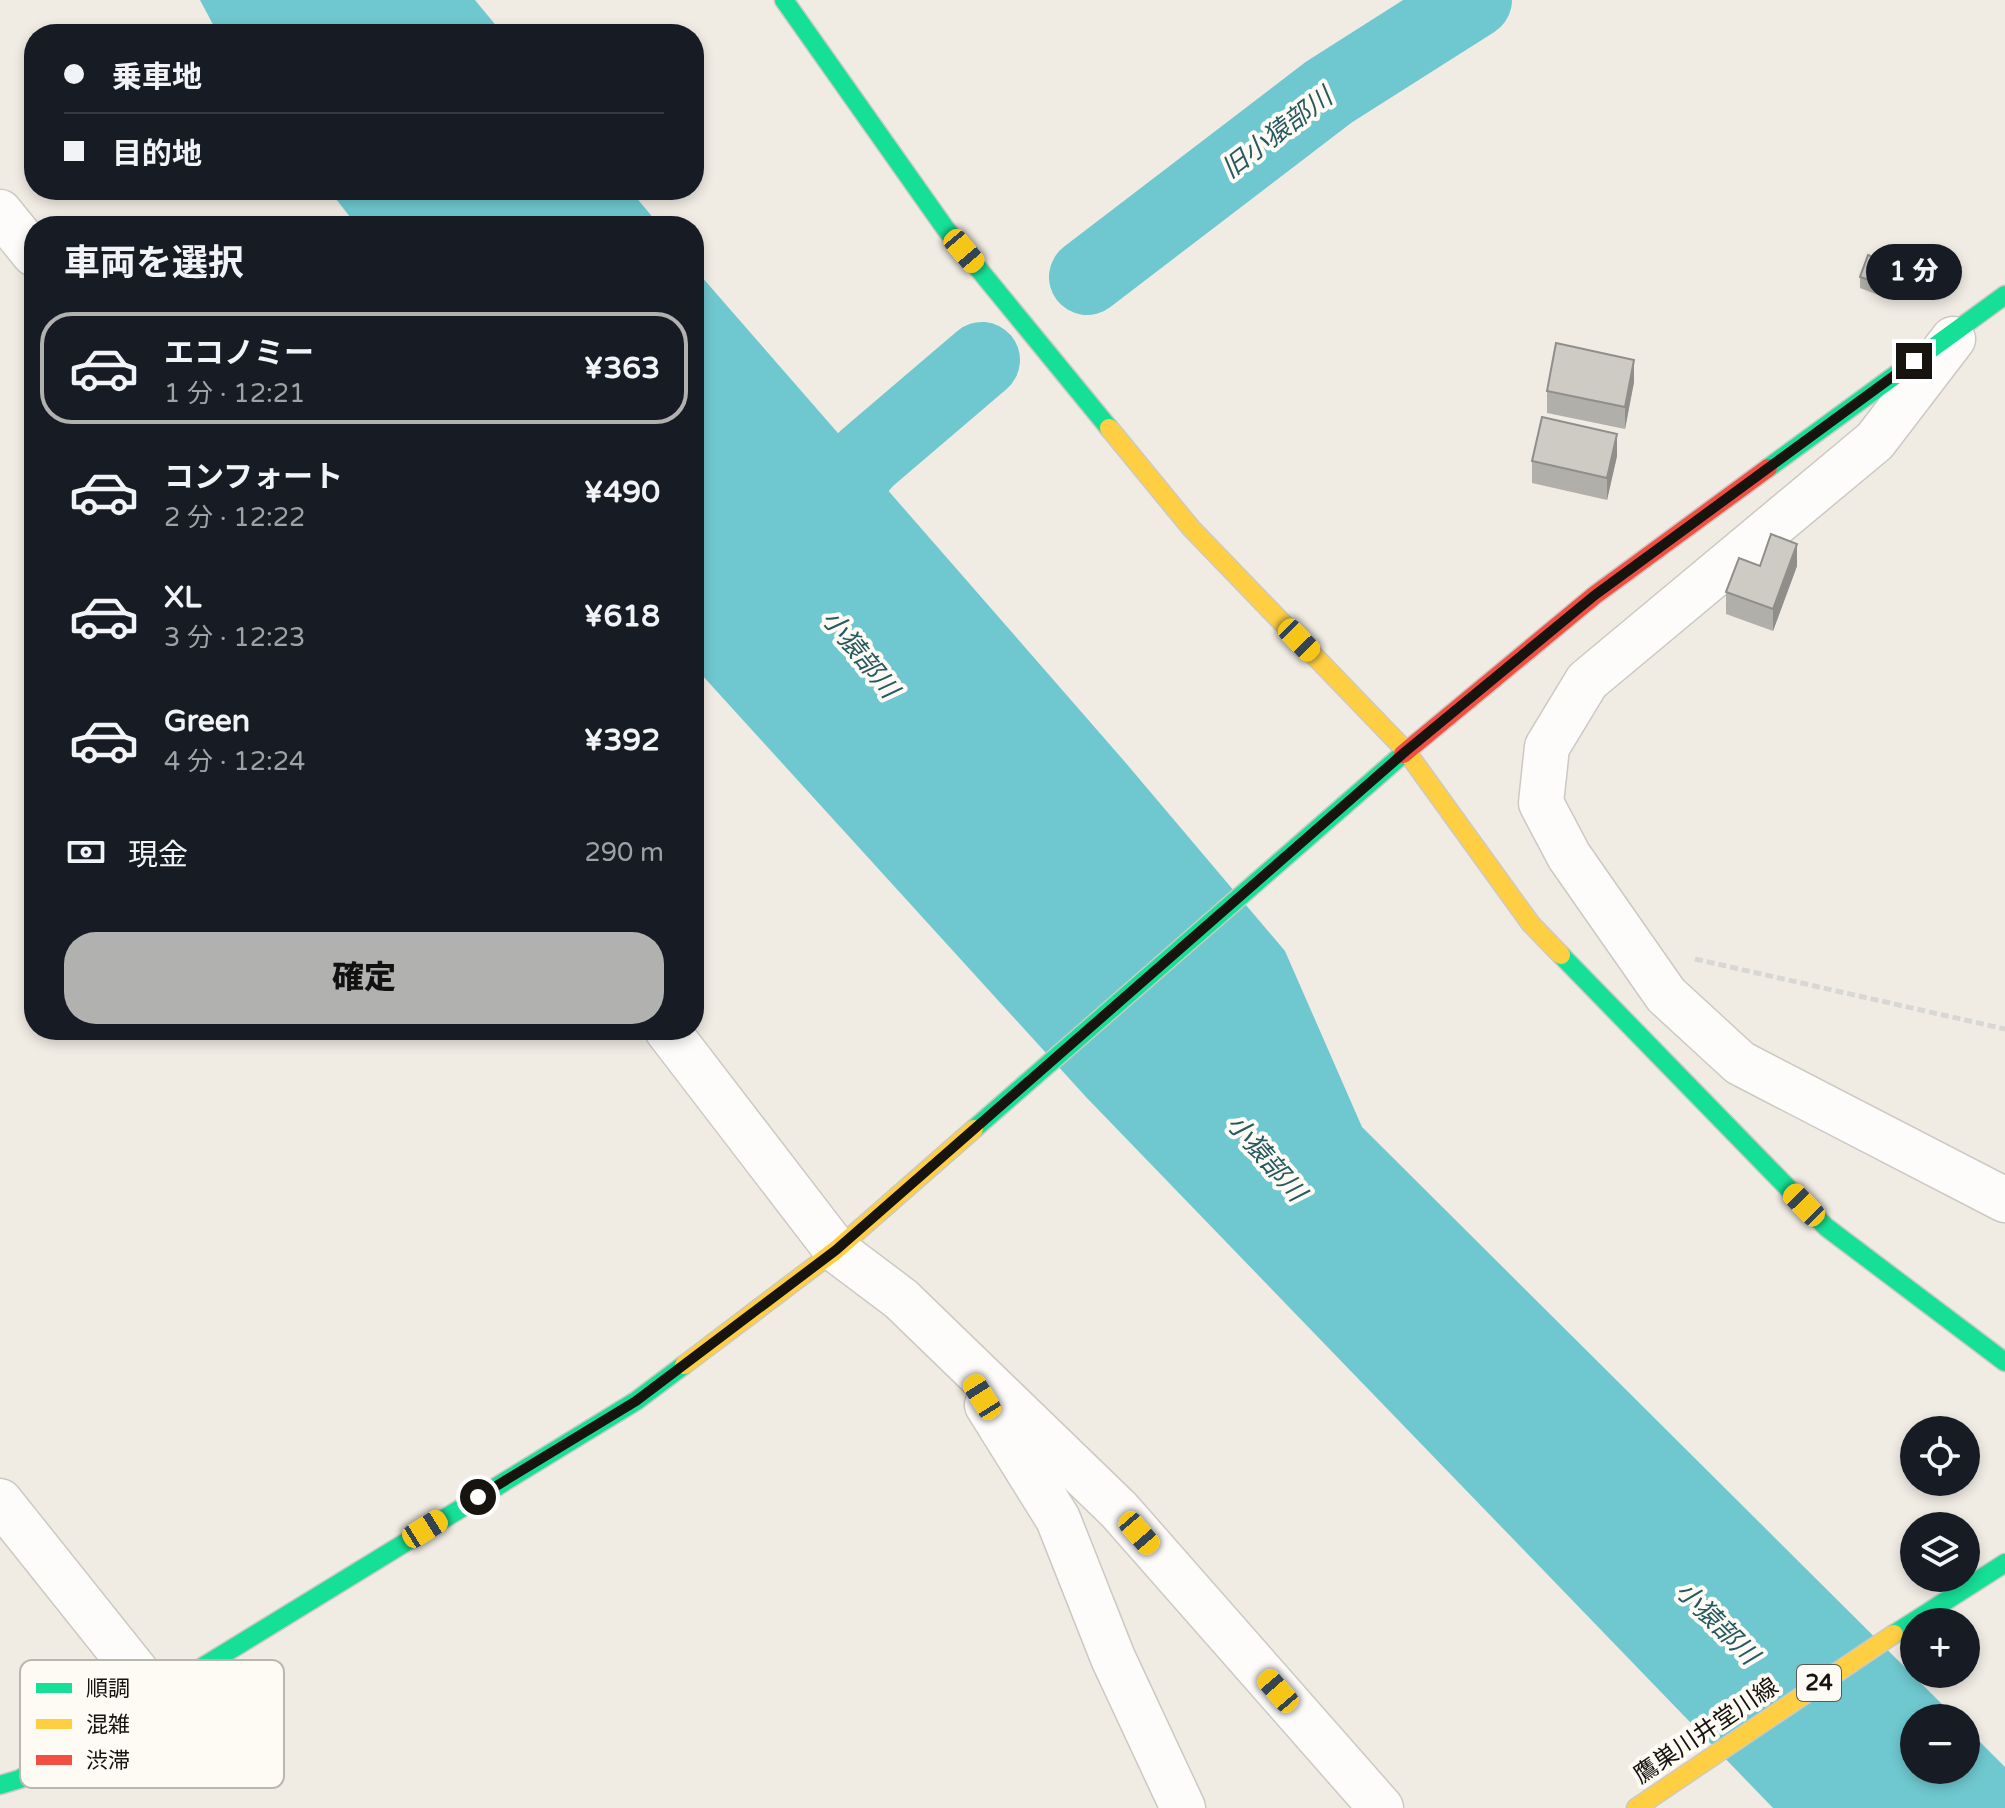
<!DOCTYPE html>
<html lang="ja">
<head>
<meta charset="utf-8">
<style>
	:root { --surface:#171b24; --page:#242831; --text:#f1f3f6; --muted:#9ea1a6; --line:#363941; --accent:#b1b1b0 }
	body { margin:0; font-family:"Varela Round","Noto Sans JP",sans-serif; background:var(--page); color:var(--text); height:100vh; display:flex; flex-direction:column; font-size:30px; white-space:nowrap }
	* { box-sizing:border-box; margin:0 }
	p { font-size:26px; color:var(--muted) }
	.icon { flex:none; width:44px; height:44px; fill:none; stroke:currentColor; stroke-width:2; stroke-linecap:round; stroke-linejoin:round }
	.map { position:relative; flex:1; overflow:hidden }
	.sheet { position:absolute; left:24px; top:216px; width:680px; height:824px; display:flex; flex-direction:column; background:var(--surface); border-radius:32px; box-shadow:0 4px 12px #0003 }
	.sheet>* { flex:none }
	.hud { position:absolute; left:24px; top:24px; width:680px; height:176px; border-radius:32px; box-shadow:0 4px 12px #0003; display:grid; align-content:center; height:176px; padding:0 40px; background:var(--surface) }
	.controls { position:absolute; left:1900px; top:1416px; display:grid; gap:16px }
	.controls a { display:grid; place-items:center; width:80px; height:80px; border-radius:50%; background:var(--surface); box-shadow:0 4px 12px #0003; font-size:40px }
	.end { position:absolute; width:36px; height:36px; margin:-18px; border:10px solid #17140f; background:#fff; box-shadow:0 0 0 4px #fff }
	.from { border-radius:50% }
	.bubble { position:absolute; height:56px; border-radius:28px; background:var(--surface); box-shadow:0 4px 12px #0003; font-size:26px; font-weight:800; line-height:56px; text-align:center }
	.car { position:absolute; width:24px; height:48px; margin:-24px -12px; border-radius:10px; box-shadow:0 0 6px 2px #0007; background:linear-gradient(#f5c518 24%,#345 0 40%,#f5c518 0 76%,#345 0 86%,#f5c518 0) }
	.hud b { display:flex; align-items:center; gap:28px; height:76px; font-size:30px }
	.hud b+b { border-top:2px solid var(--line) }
	.hud i { width:20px; height:20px; background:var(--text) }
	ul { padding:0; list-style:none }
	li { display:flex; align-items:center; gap:24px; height:112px; margin:0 16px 12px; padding:0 24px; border:4px solid transparent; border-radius:32px }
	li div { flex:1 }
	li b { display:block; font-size:30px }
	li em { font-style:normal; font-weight:800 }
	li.on { border-color:var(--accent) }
	li>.icon { width:72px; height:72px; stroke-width:1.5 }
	h2 { padding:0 40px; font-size:36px; line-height:96px }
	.pay { display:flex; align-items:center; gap:20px; height:88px; padding:0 40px; font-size:30px }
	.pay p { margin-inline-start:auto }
	.primary-button { display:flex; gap:16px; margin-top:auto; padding:16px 40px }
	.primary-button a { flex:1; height:92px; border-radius:32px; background:var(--accent); color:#111; font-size:32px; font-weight:800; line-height:92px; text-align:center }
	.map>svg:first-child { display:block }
	.water { fill:#6fc8cf }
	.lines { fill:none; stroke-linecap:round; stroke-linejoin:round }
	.river { stroke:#6fc8cf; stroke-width:76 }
	.street-casing { stroke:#ccc9c3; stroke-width:47 }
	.fast-casing { stroke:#ccc9c3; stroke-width:21 }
	.slow-casing { stroke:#ccc9c3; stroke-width:21 }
	.jam-casing { stroke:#ccc9c3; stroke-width:21 }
	.path { stroke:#d8d7d4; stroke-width:5; stroke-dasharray:8 4; stroke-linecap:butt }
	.street { stroke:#fdfcfb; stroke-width:44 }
	.fast { stroke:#16e098; stroke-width:18 }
	.slow { stroke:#ffcf43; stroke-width:18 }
	.jam { stroke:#f24e42; stroke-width:18 }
	.wall { fill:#b1afa9 }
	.shaded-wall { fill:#908e8a }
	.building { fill:#cecbc5; stroke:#908e8a; stroke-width:2 }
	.route { stroke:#17140f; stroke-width:10 }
	.labels { text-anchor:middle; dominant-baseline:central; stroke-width:8; stroke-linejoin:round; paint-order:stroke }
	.shield { fill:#fefbf5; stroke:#5c5954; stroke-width:2 }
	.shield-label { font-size:22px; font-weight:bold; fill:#17140f }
	.street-label { font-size:24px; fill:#17140f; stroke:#fefbf5 }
	.water-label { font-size:26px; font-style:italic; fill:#265a60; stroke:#fefbf5 }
	.key { fill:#fefbf5; stroke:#b9b6b0; stroke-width:2 }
	.key-label { font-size:22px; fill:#17140f }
</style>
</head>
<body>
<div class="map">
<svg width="2005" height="1808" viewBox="0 0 2005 1808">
	<rect width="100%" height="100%" fill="#f0ece4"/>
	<!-- water -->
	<g class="water">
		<path d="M200,0H475L503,34H218Z"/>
		<path d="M329,190H630L660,226H357Z"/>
		<path d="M694,268L1125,762L1285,951L1362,1127L1956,1718H1914V1770H1966V1728L2005,1767V1808H1773L1086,1097L701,674L694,665Z"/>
	</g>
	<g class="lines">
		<!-- river -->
		<g class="river">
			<path d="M1087,277L1329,92L1474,0"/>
			<path d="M797,541L866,459L982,360"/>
		</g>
		<!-- street casing -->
		<g class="street-casing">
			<g id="street">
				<path d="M0,212L34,254"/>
				<path d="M1953,339L1875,441L1587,681L1547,747L1541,803L1569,856L1666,995L1740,1063L2005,1200"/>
				<path d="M667,1030L836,1250L901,1299L1119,1510L1381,1808"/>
				<path d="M987,1405L1058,1519L1113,1658L1183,1808"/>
				<path d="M0,1501L155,1695"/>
			</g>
		</g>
		<!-- fast casing -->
		<g class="fast-casing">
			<g id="fast">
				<path d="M784,0L945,228L1109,428"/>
				<path d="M1768,468L2005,295"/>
				<path d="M1561,955L1826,1227L2005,1362"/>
				<path d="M974,1129L1403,754"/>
				<path d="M1894,1634L2005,1563"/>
				<path d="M0,1785L20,1779L636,1401L684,1365"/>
			</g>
		</g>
		<!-- slow casing -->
		<g class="slow-casing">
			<g id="slow">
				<path d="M1109,428L1191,528L1406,751L1531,924L1561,955"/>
				<path d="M684,1365L836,1250L974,1129"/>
				<path d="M1636,1808L1894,1634"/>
			</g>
		</g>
		<!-- jam casing -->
		<g class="jam-casing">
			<path id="jam" d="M1403,754L1595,595L1768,468"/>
		</g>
		<!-- path -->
		<path class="path" d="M1695,959L2005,1029"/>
		<!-- street -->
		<use href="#street" class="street"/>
		<!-- fast -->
		<use href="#fast" class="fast"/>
		<!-- slow -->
		<use href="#slow" class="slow"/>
		<!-- jam -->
		<use href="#jam" class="jam"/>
	</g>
	<!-- wall -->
	<g class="wall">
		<path d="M1886,273L1878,295L1860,288V277Z"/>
		<path d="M1634,382L1625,429L1547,413V391Z"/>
		<path d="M1617,456L1607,500L1532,483V461Z"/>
		<path d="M1760,566H1797L1773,631L1726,614V592Z"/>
		<path d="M239,1681L275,1707L250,1717L239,1692Z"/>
	</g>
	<!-- shaded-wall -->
	<g class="shaded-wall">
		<path d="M1886,262V273L1878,295V283Z"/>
		<path d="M1634,360V382L1625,429V407Z"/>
		<path d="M1617,434V456L1607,500V478Z"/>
		<path d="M1797,544V566L1773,631V609Z"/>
		<path d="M275,1696V1707L250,1717V1706Z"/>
	</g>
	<!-- building -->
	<g class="building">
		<path d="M1868,255L1886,262L1878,283L1860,277Z"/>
		<path d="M1556,343L1634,360L1625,407L1547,391Z"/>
		<path d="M1542,417L1617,434L1607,478L1532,461Z"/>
		<path d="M1771,534L1797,544L1773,609L1726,592L1739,558L1760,566Z"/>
	</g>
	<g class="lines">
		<!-- route -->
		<path class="route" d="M478,1497L636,1401L836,1250L1406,751L1595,595L1914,361"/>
	</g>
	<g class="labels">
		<!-- shield labels -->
		<rect class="shield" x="1797" y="1665" width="44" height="36" rx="6"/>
		<g class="shield-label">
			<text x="1819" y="1683">24</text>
		</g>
		<!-- street labels -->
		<g class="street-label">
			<text transform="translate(1706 1731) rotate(-34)">鷹巣川井堂川線</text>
		</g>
		<!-- water labels -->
		<g class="water-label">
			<text transform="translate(1277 133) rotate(-37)">旧小猿部川</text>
			<text transform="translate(860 654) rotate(51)">小猿部川</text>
			<text transform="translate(1266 1158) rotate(49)">小猿部川</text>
			<text transform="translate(1717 1623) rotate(45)">小猿部川</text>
		</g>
	</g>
	<!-- legend -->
	<rect x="20" y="1660" width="264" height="128" rx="12" class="key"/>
	<rect x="36" y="1683" width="36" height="10" fill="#16e098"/>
	<rect x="36" y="1719" width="36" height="10" fill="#ffcf43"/>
	<rect x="36" y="1755" width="36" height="10" fill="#f24e42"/>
	<g class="key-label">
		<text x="86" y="1696">順調</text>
		<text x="86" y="1732">混雑</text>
		<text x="86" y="1768">渋滞</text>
	</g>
</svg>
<div class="controls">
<a><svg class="icon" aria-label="locate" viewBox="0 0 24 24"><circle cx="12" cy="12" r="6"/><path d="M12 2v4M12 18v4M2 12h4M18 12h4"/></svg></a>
<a><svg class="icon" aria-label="layers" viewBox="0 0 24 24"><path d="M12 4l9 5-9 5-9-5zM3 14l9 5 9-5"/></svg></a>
<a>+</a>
<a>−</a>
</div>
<i class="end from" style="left:478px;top:1497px"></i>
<i class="end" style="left:1914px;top:361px"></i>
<div class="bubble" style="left:1866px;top:244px;width:96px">1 分</div>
<i class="car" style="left:964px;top:251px;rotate:140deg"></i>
<i class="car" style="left:1299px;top:640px;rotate:136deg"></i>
<i class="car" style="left:1804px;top:1205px;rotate:316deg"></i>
<i class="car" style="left:982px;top:1397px;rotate:328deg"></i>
<i class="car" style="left:425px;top:1529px;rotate:58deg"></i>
<i class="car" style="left:1139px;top:1533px;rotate:139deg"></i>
<i class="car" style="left:1278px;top:1691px;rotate:319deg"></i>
<div class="hud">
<b><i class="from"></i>乗車地</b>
<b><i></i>目的地</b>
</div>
<section class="sheet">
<h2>車両を選択</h2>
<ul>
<li class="on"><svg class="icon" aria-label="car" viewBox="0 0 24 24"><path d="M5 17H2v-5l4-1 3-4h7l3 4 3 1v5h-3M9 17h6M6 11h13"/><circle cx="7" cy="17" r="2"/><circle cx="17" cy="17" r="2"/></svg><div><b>エコノミー</b><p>1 分 · 12:21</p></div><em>¥363</em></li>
<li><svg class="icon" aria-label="car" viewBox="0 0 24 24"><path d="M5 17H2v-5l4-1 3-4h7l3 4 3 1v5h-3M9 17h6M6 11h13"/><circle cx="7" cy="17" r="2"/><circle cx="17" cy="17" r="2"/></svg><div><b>コンフォート</b><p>2 分 · 12:22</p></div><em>¥490</em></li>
<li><svg class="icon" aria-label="car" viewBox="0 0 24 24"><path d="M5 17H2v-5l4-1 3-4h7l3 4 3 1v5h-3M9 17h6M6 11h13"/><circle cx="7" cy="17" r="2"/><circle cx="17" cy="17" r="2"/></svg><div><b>XL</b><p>3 分 · 12:23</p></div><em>¥618</em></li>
<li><svg class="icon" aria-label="car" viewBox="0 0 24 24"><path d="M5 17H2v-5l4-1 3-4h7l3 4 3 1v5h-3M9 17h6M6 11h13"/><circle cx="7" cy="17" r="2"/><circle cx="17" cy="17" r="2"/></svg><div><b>Green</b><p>4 分 · 12:24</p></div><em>¥392</em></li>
</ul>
<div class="pay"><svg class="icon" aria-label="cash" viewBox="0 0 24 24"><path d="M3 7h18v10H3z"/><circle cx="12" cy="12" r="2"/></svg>現金<p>290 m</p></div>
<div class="primary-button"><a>確定</a></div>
</section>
</div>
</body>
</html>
